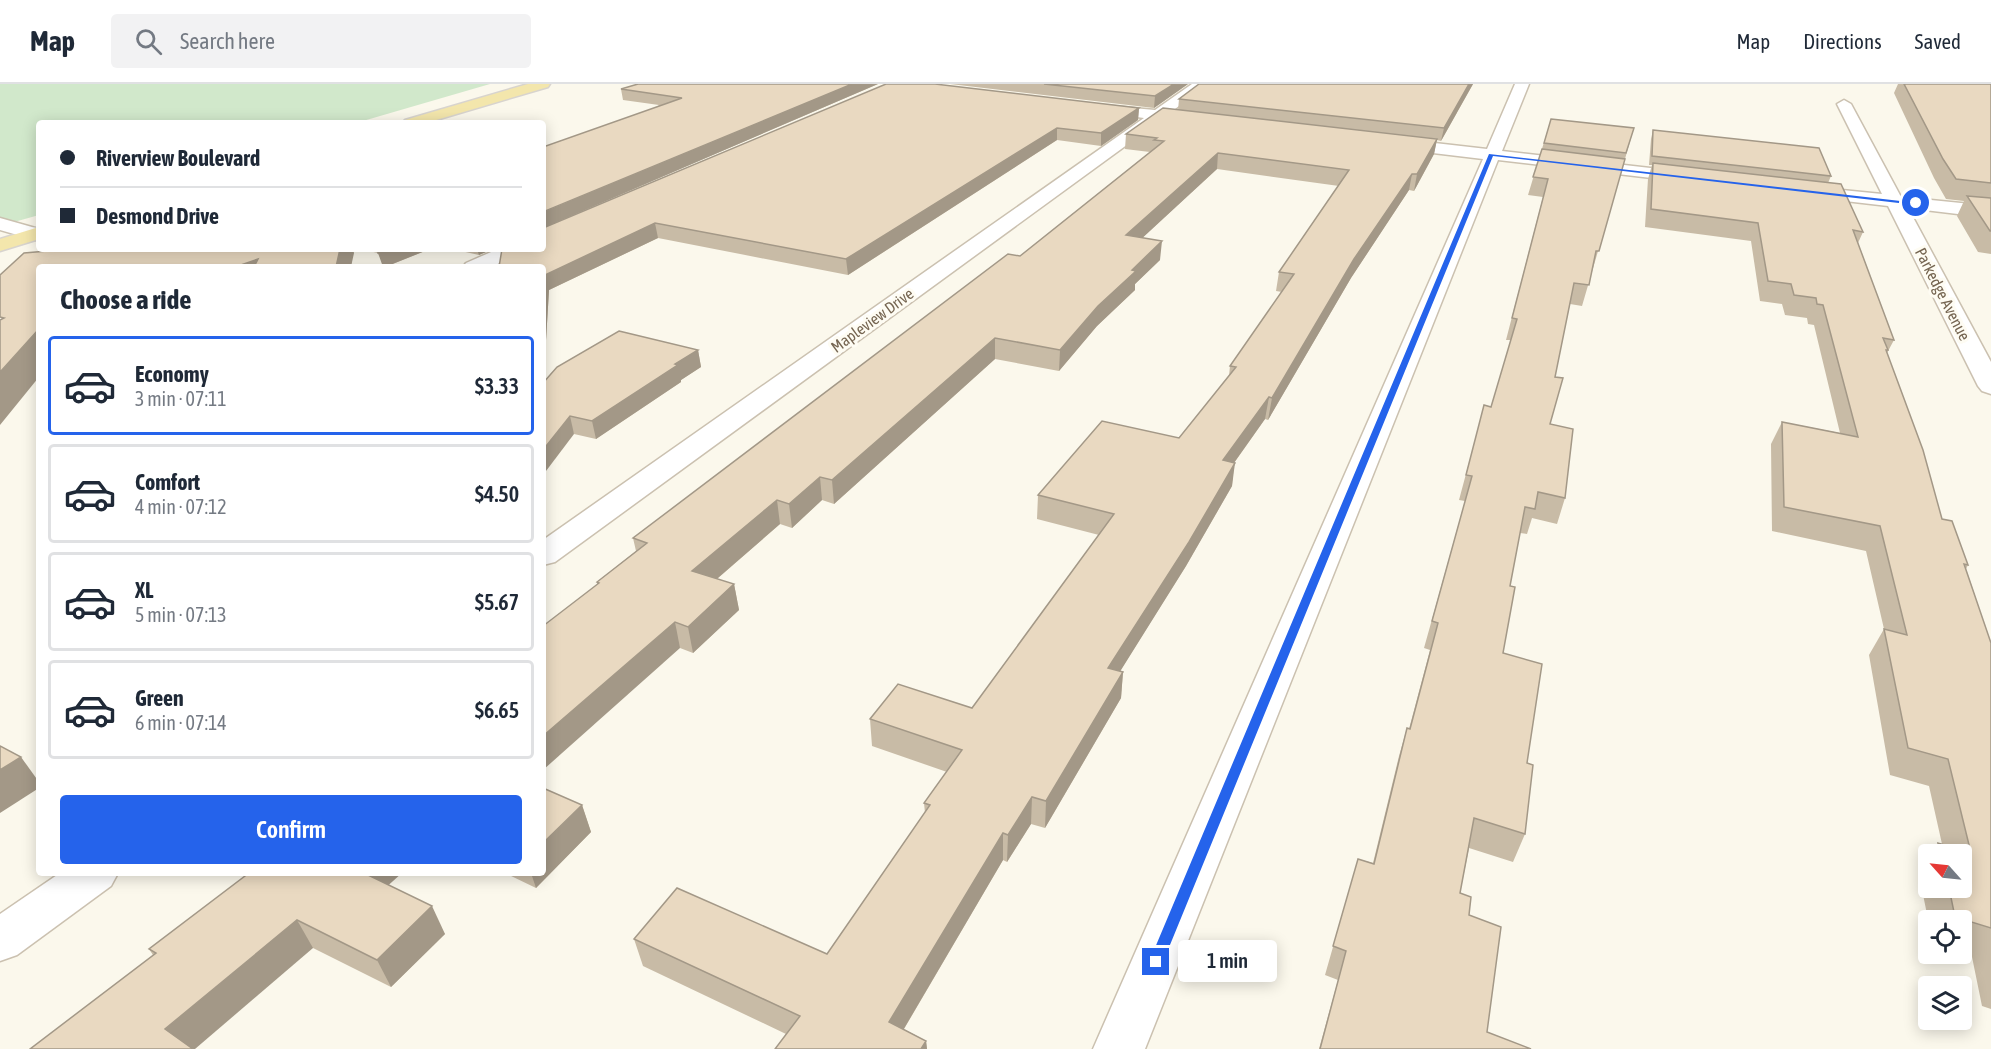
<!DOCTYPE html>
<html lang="en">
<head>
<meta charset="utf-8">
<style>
	:root { --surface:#fff; --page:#f2f2f3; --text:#1f2937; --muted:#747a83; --line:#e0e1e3; --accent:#2563eb }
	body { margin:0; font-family:"Asap Condensed",sans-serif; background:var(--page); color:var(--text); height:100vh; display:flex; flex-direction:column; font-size:22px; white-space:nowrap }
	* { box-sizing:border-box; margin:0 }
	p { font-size:20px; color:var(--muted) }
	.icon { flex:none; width:33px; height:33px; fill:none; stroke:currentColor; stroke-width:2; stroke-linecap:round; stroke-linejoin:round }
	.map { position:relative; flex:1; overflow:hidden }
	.side { position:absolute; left:36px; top:180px; width:510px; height:612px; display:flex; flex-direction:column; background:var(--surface); border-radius:6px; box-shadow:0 3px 15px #0003 }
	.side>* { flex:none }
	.hud { position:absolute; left:36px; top:36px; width:510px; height:132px; border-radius:6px; box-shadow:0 3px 15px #0003; display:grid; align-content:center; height:132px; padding:0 24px; background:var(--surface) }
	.needle { width:39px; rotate:297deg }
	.fabs { position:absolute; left:1918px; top:760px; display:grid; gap:12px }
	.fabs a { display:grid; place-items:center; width:54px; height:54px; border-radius:6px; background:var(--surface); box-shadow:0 3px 15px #0003; font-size:30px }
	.end { position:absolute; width:27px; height:27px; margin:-14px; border:8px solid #2563eb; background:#fff; box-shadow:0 0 0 3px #fff }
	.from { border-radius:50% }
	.bubble { position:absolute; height:42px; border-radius:6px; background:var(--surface); box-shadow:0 3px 15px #0003; font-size:20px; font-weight:600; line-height:42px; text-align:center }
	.hud b { display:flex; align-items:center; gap:21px; height:57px; font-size:22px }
	.hud b+b { border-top:2px solid var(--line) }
	.hud i { width:15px; height:15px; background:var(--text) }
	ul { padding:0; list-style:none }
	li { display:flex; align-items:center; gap:18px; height:99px; margin:0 12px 9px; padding:0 12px; border:3px solid var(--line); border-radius:6px }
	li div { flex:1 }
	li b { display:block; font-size:22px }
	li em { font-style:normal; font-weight:600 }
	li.current { border-color:var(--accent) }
	li>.icon { width:54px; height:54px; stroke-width:1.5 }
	h2 { padding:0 24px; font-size:27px; line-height:72px }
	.primary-button { display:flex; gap:12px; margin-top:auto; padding:12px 24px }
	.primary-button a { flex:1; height:69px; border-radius:6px; background:var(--accent); color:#fff; font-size:24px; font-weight:600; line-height:69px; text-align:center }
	header { display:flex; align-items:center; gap:36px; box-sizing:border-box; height:84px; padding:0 30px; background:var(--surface); border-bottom:2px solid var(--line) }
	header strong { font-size:28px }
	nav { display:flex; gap:33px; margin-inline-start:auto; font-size:21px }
	.search { width:420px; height:54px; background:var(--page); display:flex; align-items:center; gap:15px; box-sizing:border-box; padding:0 21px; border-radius:6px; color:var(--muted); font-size:22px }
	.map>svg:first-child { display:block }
	.green { fill:#d1e8cb }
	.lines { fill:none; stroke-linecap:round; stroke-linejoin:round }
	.street-casing { stroke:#cbc1b0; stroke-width:3 }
	.primary-casing { stroke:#d8d4ce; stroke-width:3 }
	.street { fill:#fff; fill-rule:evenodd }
	.primary { fill:#f3e6ac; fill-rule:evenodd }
	.wall { fill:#c8bba6 }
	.shaded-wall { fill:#a39887 }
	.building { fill:#e9d9c1; stroke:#a39887; stroke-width:1.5 }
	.route { fill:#2563eb }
	.labels { text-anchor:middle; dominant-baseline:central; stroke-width:6; stroke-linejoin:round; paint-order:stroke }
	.far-street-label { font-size:16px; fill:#756551; stroke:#fefcf3 }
</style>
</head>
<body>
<header>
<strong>Map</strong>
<div class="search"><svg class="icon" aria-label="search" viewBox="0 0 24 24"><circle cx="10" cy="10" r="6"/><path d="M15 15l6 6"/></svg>Search here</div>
<nav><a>Map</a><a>Directions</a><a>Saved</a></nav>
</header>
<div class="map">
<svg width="1991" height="965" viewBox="0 0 1991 965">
	<rect width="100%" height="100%" fill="#fbf8ec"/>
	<!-- green -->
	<path class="green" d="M0,0H490L356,39H39V131L0,142Z"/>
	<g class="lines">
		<!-- street casing -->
		<g class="street-casing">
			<g id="street">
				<path d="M1192,0H1208L1171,28L1202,33L1205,36L1202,39L1161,36L555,478L543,481V456L1144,34L1093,27L1086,23L1088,20L1155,26Z"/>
				<path d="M1515,0H1529L1502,67L1694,89L1700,90L1703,94L1700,98L1694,99L1498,76L1145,965H1093L1483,75L1391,64L1383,59L1391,54L1487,65Z"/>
				<path d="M1844,16L1851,20L1901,113L1991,122V134L1908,124L1991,278V310L1982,307L1978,302L1888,122L1802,112L1796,111L1793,107L1796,103L1802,102L1882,110L1837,20Z"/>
				<path d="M0,134L39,145V155L35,156L0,146Z"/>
				<path d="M498,165H525L522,169L491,183H463L466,179Z"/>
				<path d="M60,789H118L111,802L17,871L0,877V830Z"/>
			</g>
		</g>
		<!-- primary casing -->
		<g class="primary-casing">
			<g id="primary">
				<path d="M528,0H550L548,3L426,39H402L405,36Z"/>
				<path d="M39,143V155L0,167V155Z"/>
			</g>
		</g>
		<!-- street -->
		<use href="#street" class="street"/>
		<!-- primary -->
		<use href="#primary" class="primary"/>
	</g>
	<!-- wall -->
	<g class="wall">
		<path d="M638,0H878L543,144L659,21L623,16L621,5Z"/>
		<path d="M950,0H1188L1154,24Z"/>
		<path d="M1199,0H1473L1441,57L1437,56L1434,70L1414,107L1409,106L1351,194L1268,336L1265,335L1234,379L1232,402L1186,482L1120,587L1123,588L1121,614L1045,744L1031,740L1007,778L1003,776L904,945L926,957L927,965H775L786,950L643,882L634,855L827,870L925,729L924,719L947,688L872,662L870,635L972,624L1099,451L1037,435L1038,411L1179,354L1229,292L1230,282L1282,208L1276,207L1279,188L1339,102L1217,85L1142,154L1160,176L1135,200V206L1097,242L1059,287L995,275L834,420L822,416L792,444L780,440L717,495L734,500L739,526L693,569L680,564L597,500V498L636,467L633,454L1020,172L1150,68L1125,65L1126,50L1178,26L1179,15Z"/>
		<path d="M1898,0H1991V170L1978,168L1957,132L1964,117L1946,115L1934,94L1894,9Z"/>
		<path d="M1139,24L1138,36L1101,62L1057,56L848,191L658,154L549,206L545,273L502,165Z"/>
		<path d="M1551,35L1634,44L1582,222L1570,220L1555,293L1550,340L1565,414L1557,440L1532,434L1527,450L1520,449L1510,502L1503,569L1527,679L1525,750L1513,778L1469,764L1460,809L1469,831L1487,948L1531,965H1319L1338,896L1325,891L1358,775L1373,779L1399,672L1407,644L1409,645L1430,566L1424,564L1465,417L1459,416L1478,345L1484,321L1491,323L1511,256H1506L1543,113L1528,111Z"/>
		<path d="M1653,46L1831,92L1828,99L1863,148L1858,159L1894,256L1887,269L1942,435L1968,481L1966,485L1991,559V925L1982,922L1972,873L1962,870V837H1929V840L1918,786L1929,772V804H1962V771H1929L1938,759L1942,760L1929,702L1890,691L1869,571L1884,545L1866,467L1772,447L1771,360L1782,338L1840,349L1814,241L1808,240L1807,234L1785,231L1782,220L1760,217L1751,157L1645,143L1648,95L1652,81H1649L1651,55Z"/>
		<path d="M360,165H430L385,183L378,169Z"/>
		<path d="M452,165H493L479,171Z"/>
		<path d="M698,266L701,283L681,296V298L596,355L574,350L543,299Z"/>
		<path d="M582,721L591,748L536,804L505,789H543Z"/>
		<path d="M389,801L445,850L391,903L313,864L153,871L149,865Z"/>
	</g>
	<!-- shaded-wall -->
	<g class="shaded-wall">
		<path d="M852,0H878L543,144V128Z"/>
		<path d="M1174,0H1188L1154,24L1155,12Z"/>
		<path d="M1469,0H1473L1441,57L1444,44Z"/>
		<path d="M1139,24L1138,36L1101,62V49Z"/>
		<path d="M1057,44V56L848,191L846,175Z"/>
		<path d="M1437,55L1434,70L1414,107L1417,90Z"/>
		<path d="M1218,69L1217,85L1125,170L1126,151Z"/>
		<path d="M1412,90L1409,106L1351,194L1268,336L1272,314L1354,175Z"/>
		<path d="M655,139L658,154L549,206L545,273H543V220L545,191Z"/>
		<path d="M1162,157L1160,176L1135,200V206L1097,242L1059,287L1060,266L1098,222L1132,186Z"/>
		<path d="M340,165H353L354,169L351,183H336Z"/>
		<path d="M388,165H430L385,183H383L378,169Z"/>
		<path d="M477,165H493L479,171Z"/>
		<path d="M258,175L261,183H235Z"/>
		<path d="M38,246L39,248V293L0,341V288Z"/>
		<path d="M995,254V275L834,420L832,396Z"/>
		<path d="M698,266L701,283L681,296V298L596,355L592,337L675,280Z"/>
		<path d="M1269,313L1265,335L1219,400L1223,376Z"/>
		<path d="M570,332L574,350L543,391V366Z"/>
		<path d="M1235,379L1232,402L1186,482L1106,610L1108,584Z"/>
		<path d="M820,393L822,416L792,444L789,420Z"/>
		<path d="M777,416L780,440L697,512L692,487Z"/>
		<path d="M734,500L739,526L693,569L688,543Z"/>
		<path d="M675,538L680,564L543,686V652Z"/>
		<path d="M1123,588L1121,614L1045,744L1046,717Z"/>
		<path d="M21,673L39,698V704L0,729V686Z"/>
		<path d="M1032,713L1031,740L1007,778L1008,751Z"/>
		<path d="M582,721L591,748L536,804L531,789H543V759Z"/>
		<path d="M1003,749V776L892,965L889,938Z"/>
		<path d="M361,789H402L374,814Z"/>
		<path d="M432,822L445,850L391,903L377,876Z"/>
		<path d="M297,836L313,864L195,965H181L165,945Z"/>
		<path d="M926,957L927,965H921Z"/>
	</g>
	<!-- building -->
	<g class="building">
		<path d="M638,0H852L543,128V63L682,14L621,5Z"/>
		<path d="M886,0H935L1139,24L1101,49L1057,44L846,175L655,139L545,191L543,220V183H499L502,165H543V144Z"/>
		<path d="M1044,0H1174L1155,12Z"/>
		<path d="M1199,0H1469L1444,44L1179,15Z"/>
		<path d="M1904,0H1991V99L1956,95L1943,75Z"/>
		<path d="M1163,24L1437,55L1417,90H1412L1354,175L1272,314L1269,313L1223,376L1235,379L1189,458L1108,584L1123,588L1046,717L1032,713L1008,751L1003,749L889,938L926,957L921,965H775L800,932L634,855L677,804L827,870L930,721L924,719L962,666L870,635L898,600L972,624L1114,430L1038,411L1102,337L1179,354L1236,283L1230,282L1294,190L1279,188L1349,86L1218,69L1126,151L1162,157L1132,186L1136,187L1098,222L1060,266L995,254L832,396L820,393L789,420L777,416L692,487L734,500L688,543L675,538L543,652V542L599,499L597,498L647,459L633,454L1008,170L1020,172L1164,57L1154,56L1157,54L1126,50Z"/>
		<path d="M1551,35L1634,44L1626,69L1544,59Z"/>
		<path d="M1653,46L1819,64L1831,92L1652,72Z"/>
		<path d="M1542,65L1625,75L1599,167H1596L1589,201L1574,199L1555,293L1563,294L1550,340L1573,345L1565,414L1538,408L1535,425L1525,423L1510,502L1515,503L1503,569L1542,580L1527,679L1533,681L1525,750L1474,734L1460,809L1471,813L1469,831L1501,843L1487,948L1531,965H1320L1346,867L1333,862L1358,775L1374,780L1407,644L1410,645L1438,539L1432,537L1472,392L1466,391L1484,321L1491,323L1517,235L1512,234L1548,95L1533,93Z"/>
		<path d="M1653,79L1841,100L1863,148L1853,146L1894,256L1883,254L1888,266H1886L1923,366L1942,435L1952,437L1968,481L1964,480L1991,559V844L1955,833L1949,804H1962V771H1941L1938,759L1971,769L1948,675L1908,664L1884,545L1907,551L1880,442L1784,423L1782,338L1858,353L1823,221L1817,220L1816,214L1794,211L1791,200L1768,197L1758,139L1651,125Z"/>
		<path d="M1967,112L1991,114V147H1990Z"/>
		<path d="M71,165H340L336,183H254L258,175L235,183H39V246H38L0,288V236L4,234L0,233V191L24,169Z"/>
		<path d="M378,165H388L378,169Z"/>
		<path d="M619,247L698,266L675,280L678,281L592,337L570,332L543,366V299L557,283Z"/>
		<path d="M0,662L21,673L0,686Z"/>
		<path d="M543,704L582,721L543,759Z"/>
		<path d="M249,789H364L432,822L377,876L297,836L165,945L193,965H30L156,869L149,865Z"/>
	</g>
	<!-- route -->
	<path class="route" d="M1489,70L1918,119L1916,121L1493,72L1163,878L1161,882L1156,884L1151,882L1149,878Z"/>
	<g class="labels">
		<!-- far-street labels -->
		<g class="far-street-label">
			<text transform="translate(1943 210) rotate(63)">Parkedge Avenue</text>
			<text transform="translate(872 236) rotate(-36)">Mapleview Drive</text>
		</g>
	</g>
</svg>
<div class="fabs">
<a><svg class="needle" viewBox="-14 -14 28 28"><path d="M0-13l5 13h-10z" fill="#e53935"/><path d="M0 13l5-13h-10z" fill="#747a83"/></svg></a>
<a><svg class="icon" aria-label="locate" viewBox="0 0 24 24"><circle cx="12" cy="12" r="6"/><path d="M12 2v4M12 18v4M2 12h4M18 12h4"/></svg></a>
<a><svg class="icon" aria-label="layers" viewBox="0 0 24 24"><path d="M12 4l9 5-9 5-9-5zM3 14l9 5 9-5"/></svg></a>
</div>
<i class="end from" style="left:1916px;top:119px"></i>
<i class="end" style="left:1156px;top:878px"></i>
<div class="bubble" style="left:1178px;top:856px;width:99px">1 min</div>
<div class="hud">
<b><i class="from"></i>Riverview Boulevard</b>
<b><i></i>Desmond Drive</b>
</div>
<section class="side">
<h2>Choose a ride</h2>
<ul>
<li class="current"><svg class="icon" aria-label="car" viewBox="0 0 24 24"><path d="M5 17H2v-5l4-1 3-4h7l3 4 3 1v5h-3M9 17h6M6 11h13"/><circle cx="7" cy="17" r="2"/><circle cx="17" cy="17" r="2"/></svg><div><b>Economy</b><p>3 min · 07:11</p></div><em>$3.33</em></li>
<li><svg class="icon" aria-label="car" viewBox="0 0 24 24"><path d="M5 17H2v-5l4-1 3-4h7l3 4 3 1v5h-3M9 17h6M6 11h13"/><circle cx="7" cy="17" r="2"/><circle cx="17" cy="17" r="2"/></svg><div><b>Comfort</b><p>4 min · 07:12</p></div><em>$4.50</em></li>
<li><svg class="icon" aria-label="car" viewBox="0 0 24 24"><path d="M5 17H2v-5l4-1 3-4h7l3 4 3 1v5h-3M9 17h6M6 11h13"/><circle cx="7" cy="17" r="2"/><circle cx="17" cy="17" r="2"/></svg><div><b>XL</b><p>5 min · 07:13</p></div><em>$5.67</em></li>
<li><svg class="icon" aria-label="car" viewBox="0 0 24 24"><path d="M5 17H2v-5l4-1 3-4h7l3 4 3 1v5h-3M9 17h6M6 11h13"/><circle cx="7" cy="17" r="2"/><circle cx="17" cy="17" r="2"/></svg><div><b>Green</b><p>6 min · 07:14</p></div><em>$6.65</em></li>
</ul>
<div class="primary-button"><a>Confirm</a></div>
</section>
</div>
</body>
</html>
